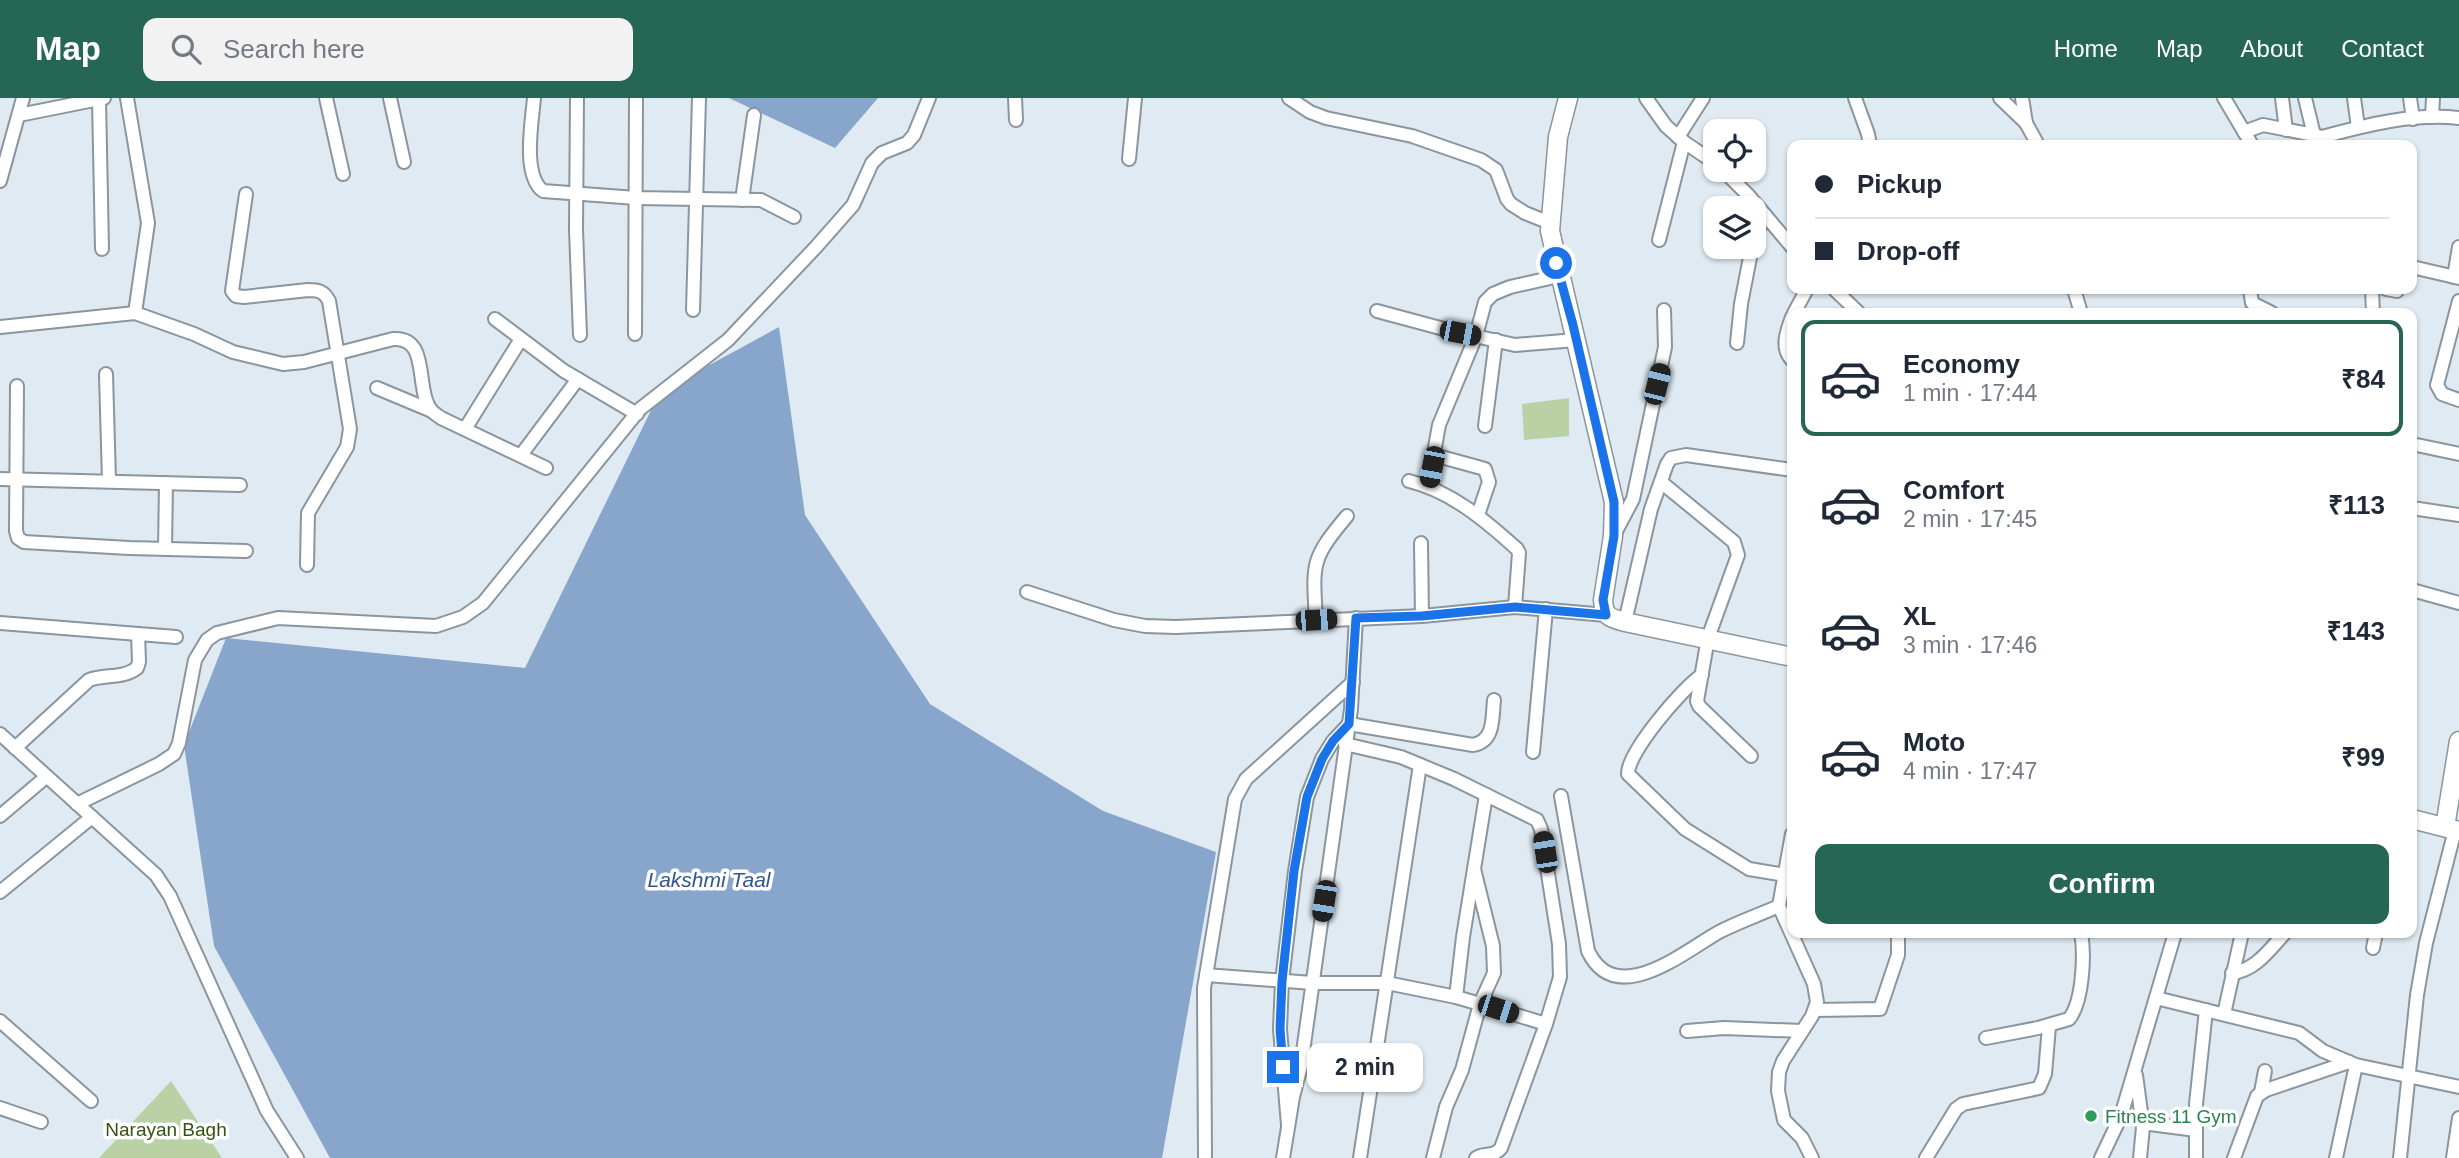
<!DOCTYPE html>
<html lang="en">
<head>
<meta charset="utf-8">
<style>
	:root { --surface:#fff; --page:#f2f2f3; --text:#1f2937; --muted:#747a83; --line:#e0e1e3; --accent:#256654 }
	body { margin:0; font-family:Arial,sans-serif; background:var(--page); color:var(--text); height:100vh; display:flex; flex-direction:column; font-size:26px; white-space:nowrap }
	* { box-sizing:border-box; margin:0 }
	p { font-size:23px; color:var(--muted) }
	.icon { flex:none; width:38px; height:38px; fill:none; stroke:currentColor; stroke-width:2; stroke-linecap:round; stroke-linejoin:round }
	.map { position:relative; flex:1; overflow:hidden }
	.panel { position:absolute; left:1787px; top:210px; width:630px; height:630px; display:flex; flex-direction:column; background:var(--surface); border-radius:14px; box-shadow:0 2px 5px #0004 }
	.panel>* { flex:none }
	.banner { position:absolute; left:1787px; top:42px; width:630px; height:154px; border-radius:14px; box-shadow:0 2px 5px #0004; display:grid; align-content:center; height:154px; padding:0 28px; background:var(--surface) }
	.fabs { position:absolute; left:1703px; top:21px; display:grid; gap:14px }
	.fabs a { display:grid; place-items:center; width:63px; height:63px; border-radius:14px; background:var(--surface); box-shadow:0 2px 5px #0004; font-size:35px }
	.end { position:absolute; width:32px; height:32px; margin:-16px; border:9px solid #1a73e8; background:#fff; box-shadow:0 0 0 4px #fff }
	.from { border-radius:50% }
	.bubble { position:absolute; height:49px; border-radius:14px; background:var(--surface); box-shadow:0 2px 5px #0004; font-size:23px; font-weight:700; line-height:49px; text-align:center }
	.car { position:absolute; width:21px; height:42px; margin:-21px -10px; border-radius:9px; box-shadow:0 0 5px 2px #0007; background:linear-gradient(#222 24%,#8ab4d8 0 40%,#222 0 76%,#8ab4d8 0 86%,#222 0) }
	.banner b { display:flex; align-items:center; gap:24px; height:66px; font-size:26px }
	.banner b+b { border-top:2px solid var(--line) }
	.banner i { width:18px; height:18px; background:var(--text) }
	ul { padding:12px 0 0; list-style:none }
	li { display:flex; align-items:center; gap:21px; height:116px; margin:0 14px 10px; padding:0 14px; border:4px solid transparent; border-radius:14px }
	li div { flex:1 }
	li b { display:block; font-size:26px }
	li em { font-style:normal; font-weight:700 }
	li.current { border-color:var(--accent) }
	li>.icon { width:63px; height:63px; stroke-width:1.5 }
	.action { display:flex; gap:14px; margin-top:auto; padding:14px 28px }
	.action a { flex:1; height:80px; border-radius:14px; background:var(--accent); color:#fff; font-size:28px; font-weight:700; line-height:80px; text-align:center }
	header { display:flex; align-items:center; gap:42px; box-sizing:border-box; height:98px; padding:0 35px; background:var(--accent); color:#fff }
	header strong { font-size:33px }
	nav { display:flex; gap:38px; margin-inline-start:auto; font-size:24px }
	.search { width:490px; height:63px; background:var(--page); display:flex; align-items:center; gap:18px; box-sizing:border-box; padding:0 24px; border-radius:14px; color:var(--muted); font-size:26px }
	.map>svg:first-child { display:block }
	.green { fill:#bad1a6 }
	.water { fill:#88a5cc }
	.lines { fill:none; stroke-linecap:round; stroke-linejoin:round }
	.street-casing { stroke:#8b959d; stroke-width:16 }
	.secondary-casing { stroke:#8b959d; stroke-width:21 }
	.street { stroke:#fff; stroke-width:12 }
	.secondary { stroke:#fff; stroke-width:18 }
	.route { stroke:#1a73e8; stroke-width:9 }
	.leisure-dot { fill:#2e9e5b; stroke:#fff; stroke-width:2.5 }
	.labels { text-anchor:middle; dominant-baseline:central; stroke-width:7; stroke-linejoin:round; paint-order:stroke }
	.leisure-label { font-size:19px; fill:#27864d; stroke:#fff; text-anchor:start }
	.park-label { font-size:19px; fill:#365211; stroke:#fff }
	.water-label { font-size:21px; font-style:italic; fill:#30588c; stroke:#fff }
</style>
</head>
<body>
<header>
<strong>Map</strong>
<div class="search"><svg class="icon" aria-label="search" viewBox="0 0 24 24"><circle cx="10" cy="10" r="6"/><path d="M15 15l6 6"/></svg>Search here</div>
<nav><a>Home</a><a>Map</a><a>About</a><a>Contact</a></nav>
</header>
<div class="map">
<svg width="2459" height="1060" viewBox="0 0 2459 1060">
	<rect width="100%" height="100%" fill="#dfeaf2"/>
	<!-- green -->
	<g class="green">
		<path d="M1569,300V338L1524,342L1522,306Z"/>
		<path d="M171,983L222,1060H99Z"/>
	</g>
	<!-- water -->
	<g class="water">
		<path d="M729,0H878L835,50Z"/>
		<path d="M779,229L805,417L930,606L1103,713L1216,754L1162,1060H330L214,848L184,647L226,540L525,570L660,294Z"/>
	</g>
	<g class="lines">
		<!-- street casing -->
		<g class="street-casing">
			<g id="street">
				<path d="M127,0L148,125L135,215"/>
				<path d="M326,0L343,76"/>
				<path d="M390,0L404,64"/>
				<path d="M534,0C532,24 522,77 543,93L636,100L761,102L794,119"/>
				<path d="M577,0L576,132L580,237"/>
				<path d="M1015,0L1016,22"/>
				<path d="M1289,0L1310,14L1326,20L1412,38L1481,62L1496,72L1507,101L1511,106L1525,115L1550,125"/>
				<path d="M1646,0L1666,28L1684,44L1715,65"/>
				<path d="M1855,0L1868,36L1870,47"/>
				<path d="M2000,0L2026,25"/>
				<path d="M2022,0L2026,25L2038,47"/>
				<path d="M2224,0L2252,47"/>
				<path d="M2282,0L2286,32"/>
				<path d="M2305,0L2314,37"/>
				<path d="M2354,0L2358,29"/>
				<path d="M2410,0L2413,21"/>
				<path d="M99,1L102,151"/>
				<path d="M19,17L104,0"/>
				<path d="M2432,19L2433,0"/>
				<path d="M2244,34L2263,27L2314,37L2322,39L2330,47"/>
				<path d="M1678,39L1703,0"/>
				<path d="M2322,39C2366,27 2413,15 2459,20"/>
				<path d="M1129,61L1135,0"/>
				<path d="M1723,72L1749,98L1792,149"/>
				<path d="M0,83L23,0"/>
				<path d="M246,96L232,193L236,198L244,199L308,192C318,192 324,193 329,203L350,331L347,349L308,415L307,467"/>
				<path d="M742,102L754,17"/>
				<path d="M1754,140L1765,117"/>
				<path d="M1659,142L1684,44"/>
				<path d="M2412,169L2459,180"/>
				<path d="M2454,179L2459,149"/>
				<path d="M1834,191L1859,215"/>
				<path d="M2074,191L2081,215"/>
				<path d="M2250,191L2252,205L2272,215"/>
				<path d="M2372,191L2373,215"/>
				<path d="M2386,191L2397,193V191"/>
				<path d="M2459,203L2437,287L2442,296L2459,302"/>
				<path d="M693,212L699,0"/>
				<path d="M1377,213L1444,231L1515,247L1576,242"/>
				<path d="M1794,215L1807,191"/>
				<path d="M1792,219C1787,233 1780,250 1792,262"/>
				<path d="M495,221L564,273L637,316"/>
				<path d="M0,229L135,215L194,236L233,254L283,266L304,264L393,241C431,238 414,293 432,313C432,314 440,319 441,320L546,370"/>
				<path d="M635,236L636,0"/>
				<path d="M1737,245L1741,206L1752,149"/>
				<path d="M106,276L109,383"/>
				<path d="M17,288L16,433L18,440L24,444L129,450L246,453"/>
				<path d="M377,290L432,313"/>
				<path d="M1485,328L1496,242"/>
				<path d="M465,331L521,241"/>
				<path d="M2412,346L2459,356"/>
				<path d="M521,357L578,281"/>
				<path d="M1434,357L1485,371L1489,384L1478,417"/>
				<path d="M0,381L240,387"/>
				<path d="M1409,383C1451,393 1486,423 1517,451L1519,455L1515,509"/>
				<path d="M1661,384L1734,444L1738,457L1708,540L1697,603L1699,608L1751,658"/>
				<path d="M1428,388L1439,327L1476,238L1485,204L1493,196L1510,189L1559,178"/>
				<path d="M2412,410L2459,417"/>
				<path d="M1614,437L1633,401L1665,249L1664,212"/>
				<path d="M1421,445L1422,518"/>
				<path d="M165,451L166,385"/>
				<path d="M2412,492L2459,505"/>
				<path d="M1027,494L1114,522L1145,528L1176,529L1422,518L1515,509L1606,517"/>
				<path d="M1316,522C1313,466 1310,462 1347,418"/>
				<path d="M1625,524L1651,411L1667,366L1671,360L1686,357L1792,372"/>
				<path d="M0,525L176,539"/>
				<path d="M1702,577C1683,589 1627,655 1628,676L1685,731L1749,771L1785,777L1792,776"/>
				<path d="M0,636L156,777L170,798L267,1013L297,1060"/>
				<path d="M1345,646L1401,659L1454,681L1537,722L1541,731L1559,846L1560,879L1546,926L1501,1050C1493,1060 1485,1054 1476,1060"/>
				<path d="M15,650L89,582C105,576 123,581 137,570L139,564L138,536"/>
				<path d="M1533,654L1546,511"/>
				<path d="M1561,698L1588,853C1616,912 1685,853 1719,834C1738,824 1759,817 1779,808"/>
				<path d="M77,706L159,666L174,656L179,645L195,562L207,542L217,535L278,520L436,528L463,519L483,505L640,311L728,242L816,149L853,107L872,65L882,55L907,45L914,37L929,0"/>
				<path d="M0,718L46,679"/>
				<path d="M1792,736L1779,808L1814,886L1817,904L1812,918L1783,963L1779,974L1778,993L1784,1022L1802,1040L1812,1060"/>
				<path d="M1474,771L1493,848L1494,875L1480,906L1546,926"/>
				<path d="M0,794L92,719"/>
				<path d="M2373,850L2376,835"/>
				<path d="M2232,875C2255,873 2270,851 2285,835"/>
				<path d="M1206,877L1312,885H1387L1456,899L1480,906L1462,972L1446,1009L1433,1060"/>
				<path d="M1456,899L1463,839L1486,697"/>
				<path d="M2156,900L2299,935L2323,953L2356,967L2459,989"/>
				<path d="M1815,912L1880,911L1898,857V835"/>
				<path d="M2224,916L2242,835"/>
				<path d="M0,923L91,1003"/>
				<path d="M1687,933L1724,930L1802,933"/>
				<path d="M1986,940L2038,930L2069,921C2083,904 2085,856 2081,835"/>
				<path d="M2136,977L2143,1029L2140,1060"/>
				<path d="M2261,994L2265,973"/>
				<path d="M0,1010L41,1024"/>
				<path d="M2142,1025L2196,1032"/>
				<path d="M1288,1027L1280,931L1282,883L1295,773L1307,699L1322,661L1333,643L1349,626L1473,647C1495,643 1492,620 1494,602"/>
				<path d="M1205,1060L1204,890L1235,701L1246,681L1353,584"/>
				<path d="M1283,1060L1293,999L1301,968L1351,611L1356,520"/>
				<path d="M1360,1060L1420,667"/>
				<path d="M1926,1060L1956,1011L1963,1006L2039,990L2045,976L2049,928"/>
				<path d="M2101,1060L2121,1018L2175,835"/>
				<path d="M2196,1060V1006L2206,912"/>
				<path d="M2234,1060L2257,998L2266,992L2349,964"/>
				<path d="M2336,1060L2356,967"/>
				<path d="M2400,1060L2417,897L2426,845L2455,732"/>
				<path d="M2453,1060L2459,1020"/>
			</g>
		</g>
		<!-- secondary casing -->
		<g class="secondary-casing">
			<g id="secondary">
				<path d="M1568,0L1558,39L1550,133L1614,404L1613,438L1603,502C1604,519 1610,520 1625,524L1792,559"/>
				<path d="M2412,721L2459,733"/>
				<path d="M2445,729L2459,643"/>
			</g>
		</g>
		<!-- street -->
		<use href="#street" class="street"/>
		<!-- secondary -->
		<use href="#secondary" class="secondary"/>
	</g>
	<g class="lines">
		<!-- route -->
		<path class="route" d="M1283,969L1280,931L1282,883L1294,773L1307,699L1322,661L1333,643L1349,626L1356,520L1422,518L1515,509L1606,517L1603,502L1614,438V404L1573,227L1556,165"/>
	</g>
	<!-- markers -->
	<circle class="leisure-dot" cx="2091" cy="1018" r="7"/>
	<g class="labels">
		<!-- leisure labels -->
		<g class="leisure-label">
			<text x="2105" y="1018">Fitness 11 Gym</text>
		</g>
		<!-- park labels -->
		<g class="park-label">
			<text x="166" y="1031">Narayan Bagh</text>
		</g>
		<!-- water labels -->
		<g class="water-label">
			<text x="709" y="781">Lakshmi Taal</text>
		</g>
	</g>
</svg>
<div class="fabs">
<a><svg class="icon" aria-label="locate" viewBox="0 0 24 24"><circle cx="12" cy="12" r="6"/><path d="M12 2v4M12 18v4M2 12h4M18 12h4"/></svg></a>
<a><svg class="icon" aria-label="layers" viewBox="0 0 24 24"><path d="M12 4l9 5-9 5-9-5zM3 14l9 5 9-5"/></svg></a>
</div>
<i class="end from" style="left:1556px;top:165px"></i>
<i class="end" style="left:1283px;top:969px"></i>
<div class="bubble" style="left:1307px;top:945px;width:116px">2 min</div>
<i class="car" style="left:1460px;top:235px;rotate:101deg"></i>
<i class="car" style="left:1657px;top:286px;rotate:14deg"></i>
<i class="car" style="left:1432px;top:369px;rotate:191deg"></i>
<i class="car" style="left:1316px;top:522px;rotate:87deg"></i>
<i class="car" style="left:1545px;top:754px;rotate:351deg"></i>
<i class="car" style="left:1324px;top:803px;rotate:189deg"></i>
<i class="car" style="left:1498px;top:911px;rotate:108deg"></i>
<div class="banner">
<b><i class="from"></i>Pickup</b>
<b><i></i>Drop-off</b>
</div>
<section class="panel">
<ul>
<li class="current"><svg class="icon" aria-label="car" viewBox="0 0 24 24"><path d="M5 17H2v-5l4-1 3-4h7l3 4 3 1v5h-3M9 17h6M6 11h13"/><circle cx="7" cy="17" r="2"/><circle cx="17" cy="17" r="2"/></svg><div><b>Economy</b><p>1 min · 17:44</p></div><em>₹84</em></li>
<li><svg class="icon" aria-label="car" viewBox="0 0 24 24"><path d="M5 17H2v-5l4-1 3-4h7l3 4 3 1v5h-3M9 17h6M6 11h13"/><circle cx="7" cy="17" r="2"/><circle cx="17" cy="17" r="2"/></svg><div><b>Comfort</b><p>2 min · 17:45</p></div><em>₹113</em></li>
<li><svg class="icon" aria-label="car" viewBox="0 0 24 24"><path d="M5 17H2v-5l4-1 3-4h7l3 4 3 1v5h-3M9 17h6M6 11h13"/><circle cx="7" cy="17" r="2"/><circle cx="17" cy="17" r="2"/></svg><div><b>XL</b><p>3 min · 17:46</p></div><em>₹143</em></li>
<li><svg class="icon" aria-label="car" viewBox="0 0 24 24"><path d="M5 17H2v-5l4-1 3-4h7l3 4 3 1v5h-3M9 17h6M6 11h13"/><circle cx="7" cy="17" r="2"/><circle cx="17" cy="17" r="2"/></svg><div><b>Moto</b><p>4 min · 17:47</p></div><em>₹99</em></li>
</ul>
<div class="action"><a>Confirm</a></div>
</section>
</div>
</body>
</html>
